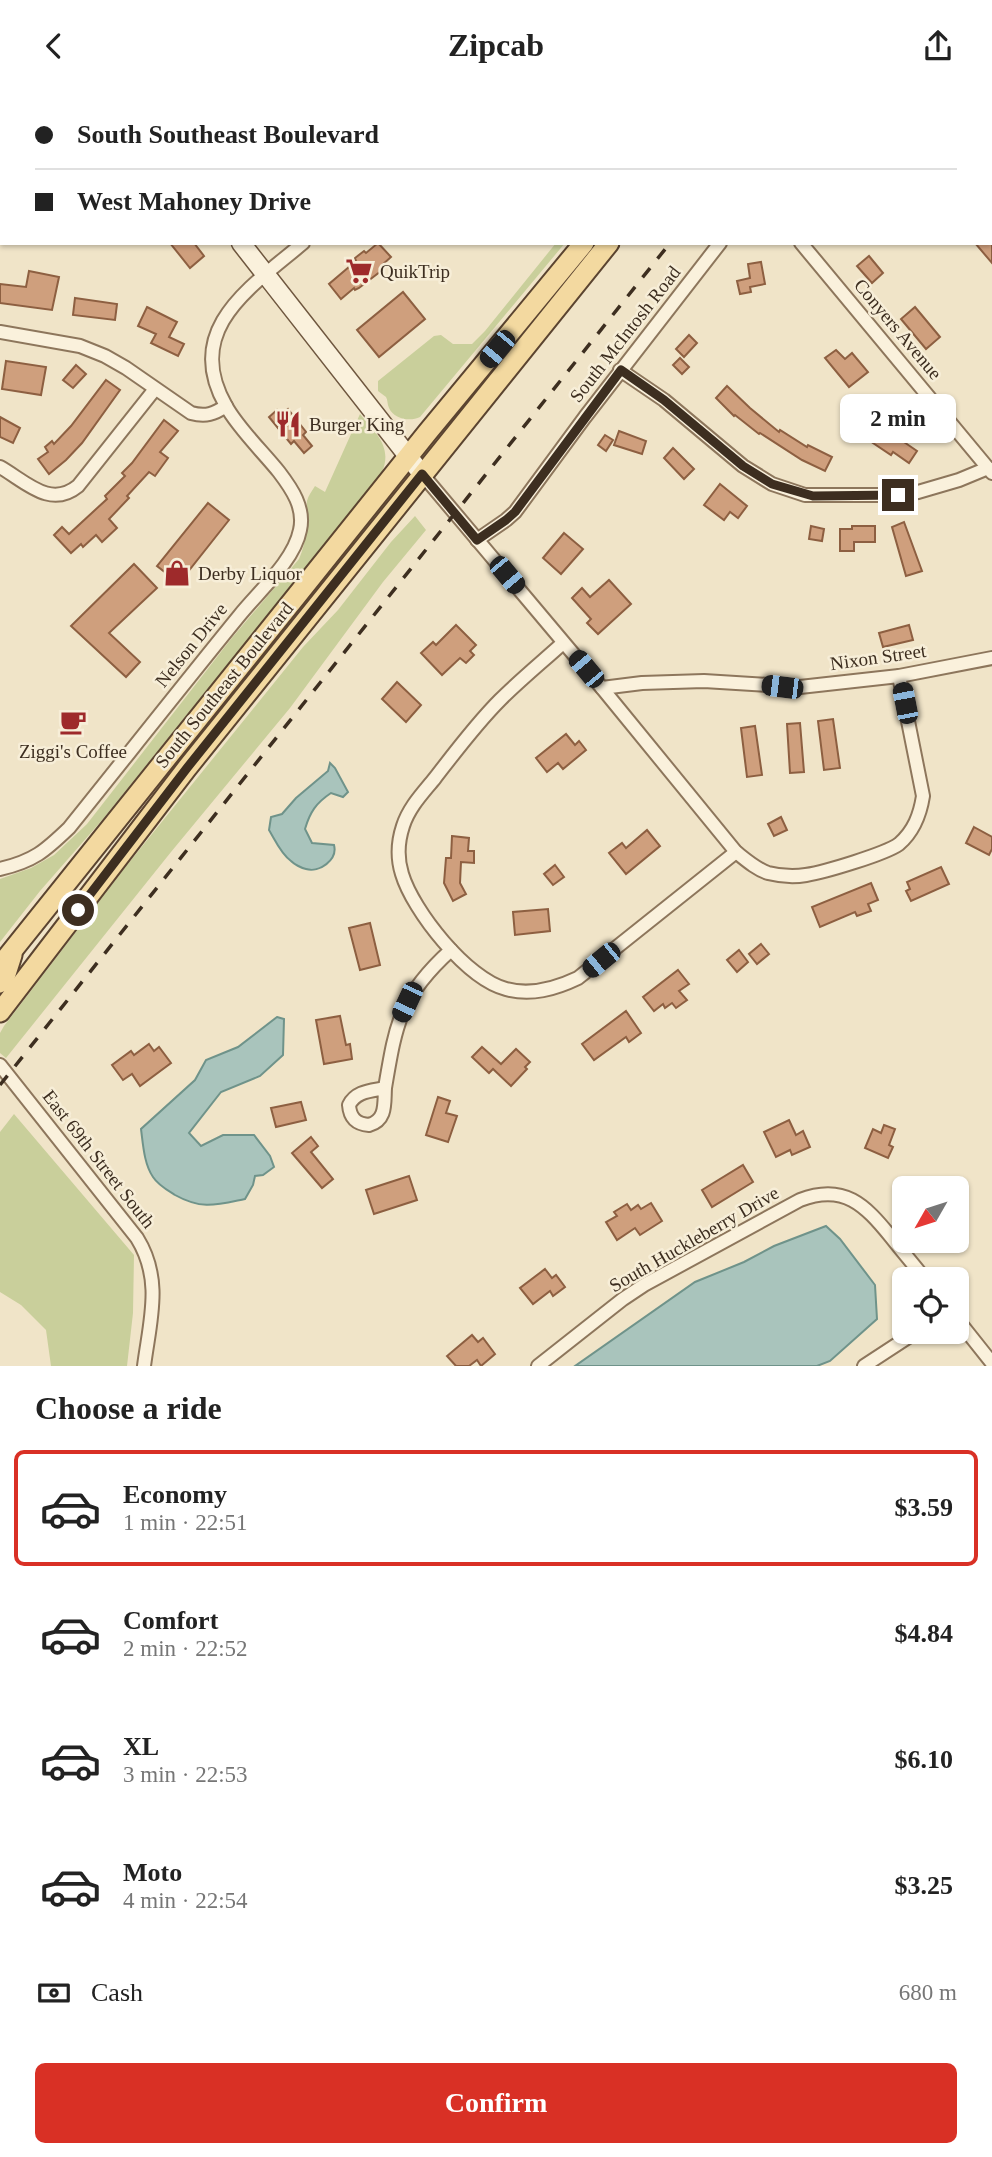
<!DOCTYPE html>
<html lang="en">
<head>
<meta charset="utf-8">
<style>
	:root { --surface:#fff; --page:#f6f6f6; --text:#222; --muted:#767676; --line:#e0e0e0; --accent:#d93025 }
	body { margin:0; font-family:Georgia,serif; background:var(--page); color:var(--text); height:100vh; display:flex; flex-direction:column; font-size:26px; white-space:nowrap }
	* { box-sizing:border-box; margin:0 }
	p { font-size:23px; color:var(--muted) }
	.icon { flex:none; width:38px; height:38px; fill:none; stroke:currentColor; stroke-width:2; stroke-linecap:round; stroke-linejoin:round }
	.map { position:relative; height:1275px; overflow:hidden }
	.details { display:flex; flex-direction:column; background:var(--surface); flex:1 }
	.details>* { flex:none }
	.banner { position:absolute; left:0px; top:0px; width:992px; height:154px; box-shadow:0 2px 5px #0004; display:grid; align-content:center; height:154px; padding:0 35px; background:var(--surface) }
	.needle { width:46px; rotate:231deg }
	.buttons { position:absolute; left:892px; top:1085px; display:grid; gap:14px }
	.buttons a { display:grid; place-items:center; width:77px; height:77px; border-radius:10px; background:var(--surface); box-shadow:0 2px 5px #0004; font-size:35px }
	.end { position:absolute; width:32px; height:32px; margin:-16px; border:9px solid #3d2e20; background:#fff; box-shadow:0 0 0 4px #fff }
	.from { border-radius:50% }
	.bubble { position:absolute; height:49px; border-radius:10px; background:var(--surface); box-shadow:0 2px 5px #0004; font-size:23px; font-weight:700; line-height:49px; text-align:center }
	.car { position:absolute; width:21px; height:42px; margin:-21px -10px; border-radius:9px; box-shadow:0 0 5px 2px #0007; background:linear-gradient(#222 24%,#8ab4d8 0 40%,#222 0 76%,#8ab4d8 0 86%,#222 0) }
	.banner b { display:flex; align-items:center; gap:24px; height:66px; font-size:26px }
	.banner b+b { border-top:2px solid var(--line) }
	.banner i { width:18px; height:18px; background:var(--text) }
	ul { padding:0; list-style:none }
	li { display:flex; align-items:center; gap:21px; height:116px; margin:0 14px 10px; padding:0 21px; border:4px solid transparent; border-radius:10px }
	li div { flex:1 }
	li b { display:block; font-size:26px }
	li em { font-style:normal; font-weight:700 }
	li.current { border-color:var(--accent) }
	li>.icon { width:63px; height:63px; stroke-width:1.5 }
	h2 { padding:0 35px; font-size:32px; line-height:84px }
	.pay { display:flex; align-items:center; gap:18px; height:77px; padding:0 35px; font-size:26px }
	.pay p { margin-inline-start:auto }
	.action { display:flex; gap:14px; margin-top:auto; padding:14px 35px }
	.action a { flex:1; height:80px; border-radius:10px; background:var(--accent); color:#fff; font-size:28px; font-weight:700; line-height:80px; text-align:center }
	header { display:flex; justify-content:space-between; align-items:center; height:91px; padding:0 35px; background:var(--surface); font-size:32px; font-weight:700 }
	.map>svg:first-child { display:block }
	.green { fill:#c9cf9b }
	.water { fill:#a9c4bc; stroke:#6f938a; stroke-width:2 }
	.building { fill:#cf9f7d; stroke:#8d5f41; stroke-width:2 }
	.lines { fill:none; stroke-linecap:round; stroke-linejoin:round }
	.street-casing { stroke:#8d765c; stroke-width:16 }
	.secondary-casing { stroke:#6f573f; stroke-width:21 }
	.primary-casing { stroke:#5b4430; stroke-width:23 }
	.street { stroke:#faf1dc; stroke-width:12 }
	.secondary { stroke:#faf1dc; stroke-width:18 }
	.primary { stroke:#f3d9a0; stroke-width:19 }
	.rail { stroke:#3d2e20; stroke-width:3.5; stroke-dasharray:12 12; stroke-linecap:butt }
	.route { stroke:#3d2e20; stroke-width:9 }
	.labels { text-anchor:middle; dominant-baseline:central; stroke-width:5; stroke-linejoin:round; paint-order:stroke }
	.poi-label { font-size:19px; fill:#3d2e20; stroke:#f7eed8; text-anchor:start }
	.street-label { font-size:19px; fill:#3d2e20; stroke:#f7eed8 }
</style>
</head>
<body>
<header><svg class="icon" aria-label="back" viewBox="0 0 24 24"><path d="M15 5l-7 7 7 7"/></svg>Zipcab<svg class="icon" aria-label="share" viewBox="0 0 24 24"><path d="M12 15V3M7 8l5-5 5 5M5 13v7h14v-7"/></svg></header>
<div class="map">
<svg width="992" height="1275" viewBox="0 0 992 1275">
	<rect width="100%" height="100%" fill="#f0e4c8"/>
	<!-- green -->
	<g class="green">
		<path d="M556,152H565L420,326C410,331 394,328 389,317C387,313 388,309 386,306L378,300V290L434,245L441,244L453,253H472L485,240Z"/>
		<path d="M360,323C375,341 393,356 382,381L103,728L40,800L0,851V788L31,777L54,764L87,733L231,548L299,468C308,448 306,431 307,410C308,405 312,400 315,395L325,401Z"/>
		<path d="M415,425L426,439L383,491L290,617L171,761L6,967L0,962V942L4,935L127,774L303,556L338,519L391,451Z"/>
		<path d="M14,1023L134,1164L133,1222L127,1275H51L46,1239L21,1214L0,1201V1041Z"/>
	</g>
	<!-- water -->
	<g class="water">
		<path d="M330,672L335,677L348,701L343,706L331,702C316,712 310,721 305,738L312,752L334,754C338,769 319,782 306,778C301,777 294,773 291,770C281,763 275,749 269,739L271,726L282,723L296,707L328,680Z"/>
		<path d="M277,926L284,928L283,964L260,985L221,1001L189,1042L201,1055L223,1044H254L270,1065L274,1076L263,1084L255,1085L253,1094L245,1108C216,1114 202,1119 175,1104C167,1099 158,1094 153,1086C144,1073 143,1053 141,1038L195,989L206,969L238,956Z"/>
		<path d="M826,1135L840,1148L875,1194L877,1228L830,1270L817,1275H575L695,1191L744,1171L774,1155Z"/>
	</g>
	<!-- building -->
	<g class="building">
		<path d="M170,152H194L204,165L190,177Z"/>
		<path d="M378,152L391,166L381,175V180L359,197L355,199L354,197L341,208L329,193L356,170L355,167L364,160L366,162Z"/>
		<path d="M975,152H992V172Z"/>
		<path d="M869,165L883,182L872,192L857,175Z"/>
		<path d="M761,171L765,193L750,196L751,201L740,203L737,190L750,187L748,173Z"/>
		<path d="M29,180L59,186L52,219L0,212V193L26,196Z"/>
		<path d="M403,201L425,228L379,266L357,239Z"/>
		<path d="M75,207L117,213L115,229L73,224Z"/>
		<path d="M147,216L177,231L169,246L184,253L178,265L151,252L156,243L138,235Z"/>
		<path d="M915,216L940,246L926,258L901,228Z"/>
		<path d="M689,244L697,252L684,266L676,258Z"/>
		<path d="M836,259L845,268L852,262L868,281L849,296L825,267Z"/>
		<path d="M680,267L689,276L682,283L673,274Z"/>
		<path d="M6,270L46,276L41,304L2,298Z"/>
		<path d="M76,274L86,283L73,297L63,289Z"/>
		<path d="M106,289L120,299L82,352L66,369L49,383L38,368L48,361L45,356L52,350L54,353L71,335Z"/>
		<path d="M727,295L750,317L779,341L780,339L807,356L808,354L832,366L825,380L802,369L760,342L759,343L735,324L734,325L716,307Z"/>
		<path d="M288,318L306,341L303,344L312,355L304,362L294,350L291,353L269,326L277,319L281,324Z"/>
		<path d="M0,326L20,337L13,352L0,346Z"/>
		<path d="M880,328L904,343L901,349L917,360L909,372L893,361L891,364L867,348Z"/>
		<path d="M164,329L178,340L160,361L168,367L155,385L149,381L127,405L129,407L109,428L117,437L102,451L96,444L83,456L81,453L71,462L54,444L62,436L69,443L107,408L105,405L125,385L122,382L132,372Z"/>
		<path d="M619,340L646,350L642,363L614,354Z"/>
		<path d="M605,344L613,349L606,360L598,354Z"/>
		<path d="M673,357L694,378L684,388L664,367Z"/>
		<path d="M720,393L747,415L738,427L730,421L724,429L704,414Z"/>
		<path d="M208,412L229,429L179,492L157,475Z"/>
		<path d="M904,431L922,480L906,485L892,436Z"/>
		<path d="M811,435L824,438L822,450L809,448Z"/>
		<path d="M852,435H875V451H854V460H840V438H852Z"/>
		<path d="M564,442L583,458L561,483L543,467Z"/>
		<path d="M134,473L157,497L109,542L140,571L126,586L71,535Z"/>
		<path d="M609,489L631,513L598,543L587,532L591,528L572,507L582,497L590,506Z"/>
		<path d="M456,534L476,554L470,560L474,564L466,572L460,567L442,584L421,562L433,551L436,554Z"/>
		<path d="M909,534L913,549L883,556L879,542Z"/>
		<path d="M397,591L421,614L406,631L382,608Z"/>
		<path d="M833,628L840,677L824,679L818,630Z"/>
		<path d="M800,632L804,681L790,682L787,633Z"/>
		<path d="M755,635L762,684L747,686L741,637Z"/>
		<path d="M566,643L575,654L579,650L586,659L563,678L558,672L547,681L536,667Z"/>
		<path d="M781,726L787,739L774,745L768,733Z"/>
		<path d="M974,736L992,746V758L989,764L966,752Z"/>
		<path d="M647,739L660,755L626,783L609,762L622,752L626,757Z"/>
		<path d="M452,745L469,747L468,760H474V772L461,771L460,792L466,803L453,810L444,792L446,767H451Z"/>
		<path d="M555,774L564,786L553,794L544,783Z"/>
		<path d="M941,776L949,793L911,810L906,800L910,798L907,791Z"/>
		<path d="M871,792L878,809L868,813L871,820L857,825L855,821L820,836L812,816Z"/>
		<path d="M548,818L550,840L515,844L513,821Z"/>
		<path d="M370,832L380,874L360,879L349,837Z"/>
		<path d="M761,853L769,863L757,873L749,863Z"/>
		<path d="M739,859L748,871L737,881L727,869Z"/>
		<path d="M678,879L689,893L679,900L687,909L676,917L672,912L665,917L663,913L654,920L643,906Z"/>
		<path d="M626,920L641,942L629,951L626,946L594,969L582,953Z"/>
		<path d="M340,925L346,954L350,953L352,968L324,973L316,929Z"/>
		<path d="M149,953L154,960L159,956L171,972L140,995L132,983L123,989L112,974L131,960L134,964Z"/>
		<path d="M482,956L501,973L516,958L530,971L525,976L527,978L511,995L493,978L489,982L472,966Z"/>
		<path d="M438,1006L450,1010L446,1022L457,1025L448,1051L426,1044Z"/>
		<path d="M301,1011L306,1029L276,1036L271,1017Z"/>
		<path d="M789,1029L796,1044L803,1040L810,1056L792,1064L790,1059L776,1066L764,1041Z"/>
		<path d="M884,1034L895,1038L889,1054L893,1056L888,1067L865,1057L873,1038L881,1042Z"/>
		<path d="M311,1046L318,1055L311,1061L333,1088L322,1097L292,1062Z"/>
		<path d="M743,1074L753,1091L712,1116L702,1099Z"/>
		<path d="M409,1085L417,1109L374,1123L366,1099Z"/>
		<path d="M651,1112L662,1130L640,1144L635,1137L617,1149L606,1131L617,1125L614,1121L627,1113L631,1119L638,1114L641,1118Z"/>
		<path d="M545,1178L552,1187L556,1184L565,1196L553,1205L550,1200L533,1213L520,1197Z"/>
		<path d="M472,1244L478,1251L483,1247L495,1263L481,1275L477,1269L469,1275H456L447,1265Z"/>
	</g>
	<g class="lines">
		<!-- street casing -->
		<g class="street-casing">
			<g id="street">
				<path d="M456,0L458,2"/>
				<path d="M910,0L911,2"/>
				<path d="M664,2L666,0"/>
				<path d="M843,2L844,0"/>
				<path d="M0,71L2,72"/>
				<path d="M990,97L992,99"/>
				<path d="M801,152L992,382"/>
				<path d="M0,241L80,255L105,265L126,277L191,322C206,326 214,323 226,315"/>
				<path d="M620,279L664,309L743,375L772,393L805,404H898L918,401L959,389L988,377"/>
				<path d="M0,376C25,390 50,418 78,395L155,298"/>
				<path d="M422,383L602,597L736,761C746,769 756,778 768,782C780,785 794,786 806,784C825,781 885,763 899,753C914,740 920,724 923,705L899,585"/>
				<path d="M477,449L506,429L515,421L585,326L720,152"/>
				<path d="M563,552C542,571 520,589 500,609C476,633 456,660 435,687C423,702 409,716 403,735C398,750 397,767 402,783C413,820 467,888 506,898C531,905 555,898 578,887L736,761"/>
				<path d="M602,597L642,592L704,590L800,596L899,585L992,567"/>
				<path d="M0,778C34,770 45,760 69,737C126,666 182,595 239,525C259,500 294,470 300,439C305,417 292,398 279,381C263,361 238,337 226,315C182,238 251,196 303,152"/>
				<path d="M0,974L137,1147C163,1189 150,1229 144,1275"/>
				<path d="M385,997C384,1012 387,1029 369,1034C356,1033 350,1027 349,1014C356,1000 371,1000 385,997C396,932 400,905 451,859"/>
				<path d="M957,1228L992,1272"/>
				<path d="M538,1275L623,1208L644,1194L800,1109C844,1092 865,1114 891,1146C902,1160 914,1174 925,1188"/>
				<path d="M864,1275L916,1241"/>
			</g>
		</g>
		<!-- secondary casing -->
		<g class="secondary-casing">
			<g id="secondary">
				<path d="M118,0L119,2"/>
				<path d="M241,152L422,383"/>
			</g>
		</g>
		<!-- primary casing -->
		<g class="primary-casing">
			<g id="primary">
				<path d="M707,2L708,0"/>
				<path d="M729,2L730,0"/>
				<path d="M0,875L427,342L584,152"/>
				<path d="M0,892L5,886L12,864"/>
				<path d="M0,921L187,677L609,152"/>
			</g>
		</g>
		<!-- street -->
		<use href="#street" class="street"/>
		<!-- secondary -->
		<use href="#secondary" class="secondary"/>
		<!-- primary -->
		<use href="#primary" class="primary"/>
		<!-- rail -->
		<g class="rail">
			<path d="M790,2L792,0"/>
			<path d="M0,994L670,152"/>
		</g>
	</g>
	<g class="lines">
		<!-- route -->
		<path class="route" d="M78,819L187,677L422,383L477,449L506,429L515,421L621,279L664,309L743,375L772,393L813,405L898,404"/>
	</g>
	<!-- icons -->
	<defs>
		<g id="supermarket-bare" transform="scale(2.1)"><path d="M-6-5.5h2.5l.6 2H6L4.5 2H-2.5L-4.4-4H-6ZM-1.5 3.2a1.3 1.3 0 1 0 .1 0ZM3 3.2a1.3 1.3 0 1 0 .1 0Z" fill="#9e2a2b" stroke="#f7eed8" stroke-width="2.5" paint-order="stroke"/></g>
		<g id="restaurant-bare" transform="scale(2.1)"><path d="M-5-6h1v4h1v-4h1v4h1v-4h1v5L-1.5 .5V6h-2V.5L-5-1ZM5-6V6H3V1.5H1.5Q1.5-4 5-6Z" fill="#9e2a2b" stroke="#f7eed8" stroke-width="2.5" paint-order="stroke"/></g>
		<g id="shop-bare" transform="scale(2.1)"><path d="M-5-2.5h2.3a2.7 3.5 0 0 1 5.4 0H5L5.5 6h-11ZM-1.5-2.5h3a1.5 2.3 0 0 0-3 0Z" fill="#9e2a2b" stroke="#f7eed8" stroke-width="2.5" paint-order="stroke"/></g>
		<g id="cafe-bare" transform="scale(2.1)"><path d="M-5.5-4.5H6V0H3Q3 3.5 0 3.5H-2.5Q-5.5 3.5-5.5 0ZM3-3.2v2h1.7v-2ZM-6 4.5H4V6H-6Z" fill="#9e2a2b" stroke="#f7eed8" stroke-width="2.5" paint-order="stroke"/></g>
	</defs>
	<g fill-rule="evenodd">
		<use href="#supermarket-bare" x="359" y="180"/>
		<use href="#restaurant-bare" x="288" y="333"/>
		<use href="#shop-bare" x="177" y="482"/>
		<use href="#cafe-bare" x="73" y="631"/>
	</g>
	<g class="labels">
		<!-- poi labels -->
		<g class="poi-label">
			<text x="380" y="180">QuikTrip</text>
			<text x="309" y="333">Burger King</text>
			<text x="198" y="482">Derby Liquor</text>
			<text x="73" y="660" text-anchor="middle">Ziggi's Coffee</text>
		</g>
		<!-- street labels -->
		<g class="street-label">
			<text transform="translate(898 238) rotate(50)">Conyers Avenue</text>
			<text transform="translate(625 243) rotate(-52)">South McIntosh Road</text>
			<text transform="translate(191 554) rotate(-51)">Nelson Drive</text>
			<text transform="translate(878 566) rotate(-8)">Nixon Street</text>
			<text transform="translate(224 594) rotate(-51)">South Southeast Boulevard</text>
			<text transform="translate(99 1068) rotate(52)">East 69th Street South</text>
			<text transform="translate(694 1148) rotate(-30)">South Huckleberry Drive</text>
		</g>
	</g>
</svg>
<div class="buttons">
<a><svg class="needle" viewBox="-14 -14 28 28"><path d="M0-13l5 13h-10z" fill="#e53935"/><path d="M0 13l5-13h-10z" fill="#767676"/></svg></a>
<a><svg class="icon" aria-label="locate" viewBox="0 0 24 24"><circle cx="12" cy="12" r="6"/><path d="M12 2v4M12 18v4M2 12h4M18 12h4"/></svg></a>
</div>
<i class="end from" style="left:78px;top:819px"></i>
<i class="end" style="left:898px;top:404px"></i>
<div class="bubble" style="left:840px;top:303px;width:116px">2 min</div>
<i class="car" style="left:497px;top:258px;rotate:220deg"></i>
<i class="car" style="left:507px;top:484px;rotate:140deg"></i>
<i class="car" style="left:586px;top:578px;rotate:320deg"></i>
<i class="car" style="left:782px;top:596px;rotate:277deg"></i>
<i class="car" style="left:905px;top:612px;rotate:349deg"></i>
<i class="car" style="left:601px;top:869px;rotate:231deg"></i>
<i class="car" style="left:407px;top:911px;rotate:205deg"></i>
<div class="banner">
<b><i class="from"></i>South Southeast Boulevard</b>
<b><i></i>West Mahoney Drive</b>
</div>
</div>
<section class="details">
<h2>Choose a ride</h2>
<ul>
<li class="current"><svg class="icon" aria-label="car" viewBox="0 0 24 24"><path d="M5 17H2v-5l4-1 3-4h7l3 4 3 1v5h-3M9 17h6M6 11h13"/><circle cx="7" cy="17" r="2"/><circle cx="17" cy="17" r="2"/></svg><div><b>Economy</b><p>1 min · 22:51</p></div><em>$3.59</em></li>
<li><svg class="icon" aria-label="car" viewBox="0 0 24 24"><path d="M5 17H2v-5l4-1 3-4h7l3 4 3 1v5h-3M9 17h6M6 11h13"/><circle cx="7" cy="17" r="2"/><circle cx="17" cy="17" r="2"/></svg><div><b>Comfort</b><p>2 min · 22:52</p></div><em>$4.84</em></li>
<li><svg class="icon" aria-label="car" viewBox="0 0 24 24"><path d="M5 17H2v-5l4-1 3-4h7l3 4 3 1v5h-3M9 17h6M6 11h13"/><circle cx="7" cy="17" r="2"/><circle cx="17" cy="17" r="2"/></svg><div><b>XL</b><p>3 min · 22:53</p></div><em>$6.10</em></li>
<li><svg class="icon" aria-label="car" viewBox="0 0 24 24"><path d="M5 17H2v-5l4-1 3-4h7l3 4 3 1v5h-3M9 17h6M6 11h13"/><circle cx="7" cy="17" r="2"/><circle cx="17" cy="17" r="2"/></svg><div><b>Moto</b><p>4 min · 22:54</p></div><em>$3.25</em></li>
</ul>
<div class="pay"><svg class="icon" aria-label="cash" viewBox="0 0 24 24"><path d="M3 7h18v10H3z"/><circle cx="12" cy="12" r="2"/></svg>Cash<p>680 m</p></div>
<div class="action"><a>Confirm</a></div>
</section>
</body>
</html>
